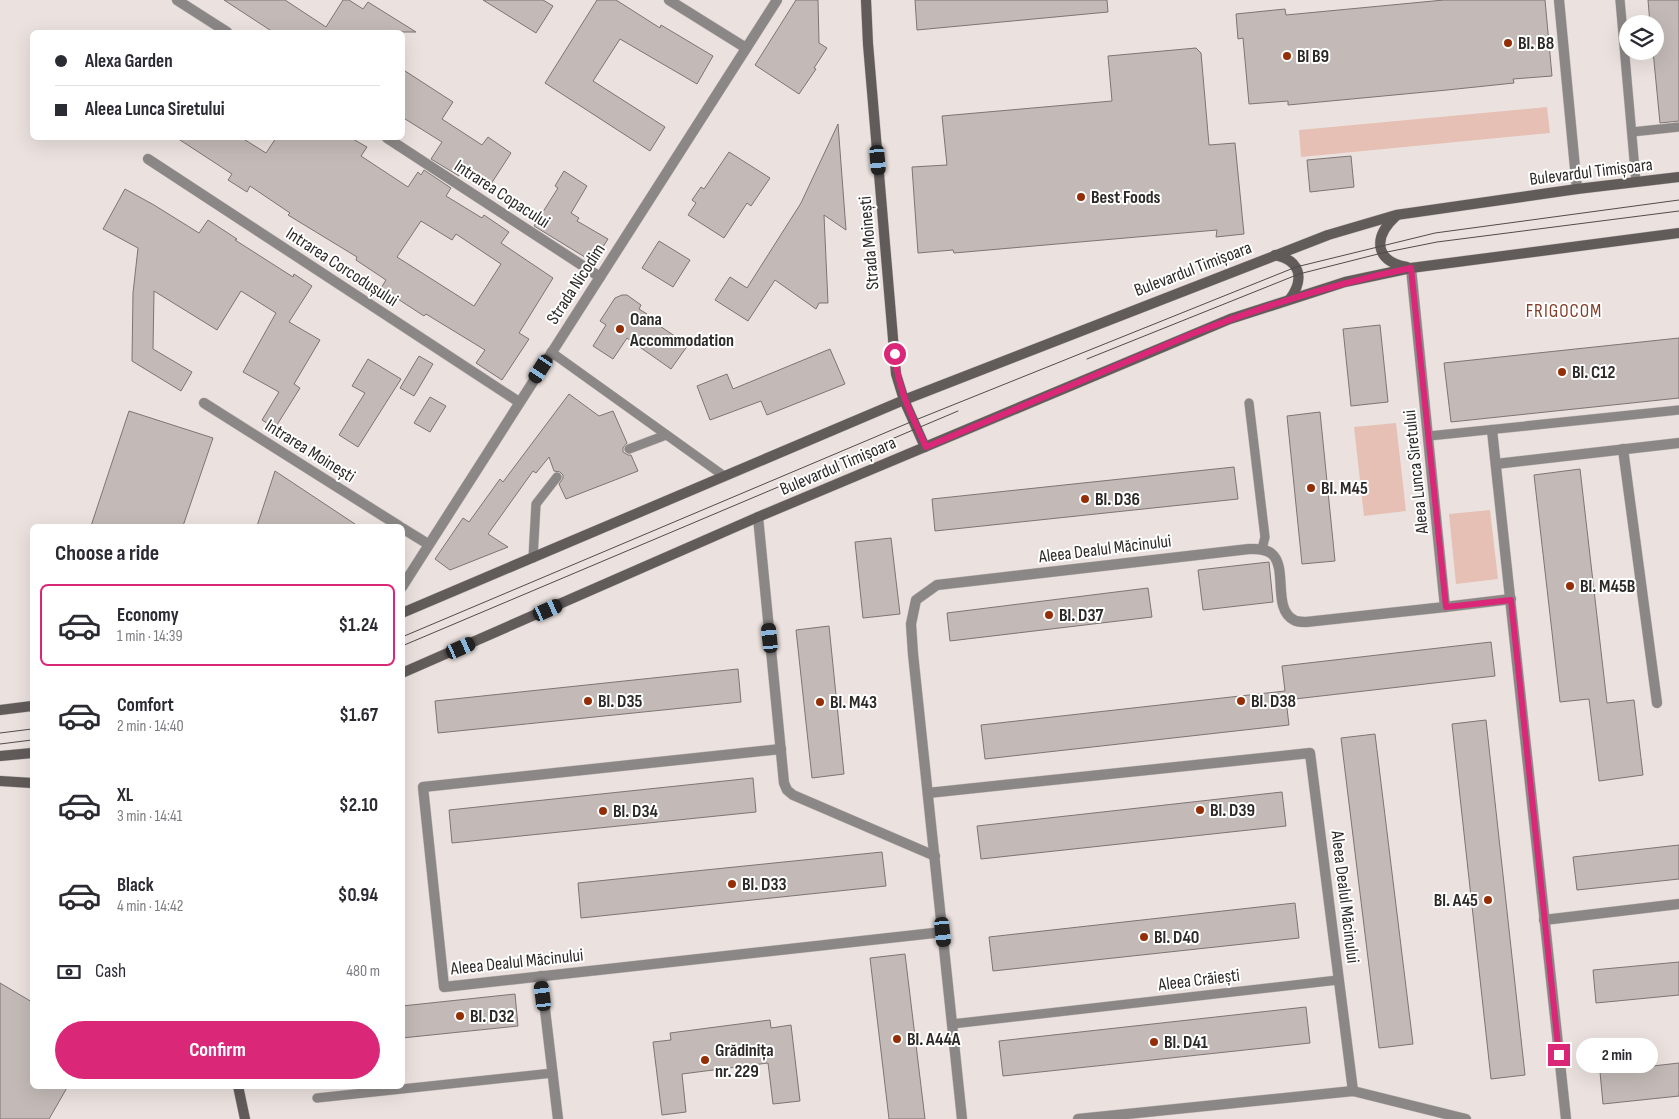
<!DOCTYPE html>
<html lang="en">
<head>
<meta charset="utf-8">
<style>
	:root { --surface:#fff; --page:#f2f2f3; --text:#2b2b33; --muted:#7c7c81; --line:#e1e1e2; --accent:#db2777 }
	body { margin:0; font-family:"Sofia Sans Condensed",sans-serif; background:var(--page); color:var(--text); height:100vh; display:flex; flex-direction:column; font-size:19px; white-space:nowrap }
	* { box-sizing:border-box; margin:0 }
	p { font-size:16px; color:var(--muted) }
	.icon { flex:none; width:28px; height:28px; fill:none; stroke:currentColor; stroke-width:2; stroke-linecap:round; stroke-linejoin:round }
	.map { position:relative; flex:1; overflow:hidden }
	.drawer { position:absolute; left:30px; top:524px; width:375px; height:565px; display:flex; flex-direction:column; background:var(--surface); border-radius:8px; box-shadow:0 5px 20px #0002 }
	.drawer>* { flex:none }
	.guide { position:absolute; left:30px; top:30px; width:375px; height:110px; border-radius:8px; box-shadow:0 5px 20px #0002; display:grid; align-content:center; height:110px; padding:0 25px; background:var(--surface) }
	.tools { position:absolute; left:1619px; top:15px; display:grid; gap:10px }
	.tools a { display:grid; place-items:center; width:45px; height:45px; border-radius:50%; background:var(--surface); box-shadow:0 5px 20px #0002; font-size:25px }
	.end { position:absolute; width:22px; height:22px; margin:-11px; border:6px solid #db2777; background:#fff; box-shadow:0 0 0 2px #fff }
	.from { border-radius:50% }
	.bubble { position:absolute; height:35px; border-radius:18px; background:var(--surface); box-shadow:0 5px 20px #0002; font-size:16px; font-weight:700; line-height:35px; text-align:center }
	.car { position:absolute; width:15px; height:30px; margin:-15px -8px; border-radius:6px; box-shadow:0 0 4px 1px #0007; background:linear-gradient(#222 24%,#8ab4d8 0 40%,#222 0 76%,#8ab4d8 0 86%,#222 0) }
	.guide b { display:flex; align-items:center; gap:18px; height:48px; font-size:19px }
	.guide b+b { border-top:1px solid var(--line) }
	.guide i { width:12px; height:12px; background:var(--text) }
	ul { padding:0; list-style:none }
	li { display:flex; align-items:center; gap:15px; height:82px; margin:0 10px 8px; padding:0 15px; border:2px solid transparent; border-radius:8px }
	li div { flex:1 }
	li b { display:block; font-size:19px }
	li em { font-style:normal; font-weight:700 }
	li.current { border-color:var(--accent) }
	li>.icon { width:45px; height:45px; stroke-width:1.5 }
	h2 { padding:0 25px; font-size:22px; line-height:60px }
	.pay { display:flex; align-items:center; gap:12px; height:55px; padding:0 25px; font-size:19px }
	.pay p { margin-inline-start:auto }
	.button { display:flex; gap:10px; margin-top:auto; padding:10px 25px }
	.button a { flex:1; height:58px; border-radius:30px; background:var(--accent); color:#fff; font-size:20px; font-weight:700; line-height:58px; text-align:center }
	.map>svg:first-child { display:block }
	.green { fill:#e6c0b4 }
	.building { fill:#c3bab7; stroke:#7d7573; fill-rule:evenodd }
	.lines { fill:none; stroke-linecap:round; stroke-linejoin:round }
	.lane-casing { stroke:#c5bdba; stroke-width:10 }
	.street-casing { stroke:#c5bdba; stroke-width:11 }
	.secondary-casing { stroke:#c5bdba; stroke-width:11 }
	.lane { stroke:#8b8786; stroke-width:9 }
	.street { stroke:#8b8786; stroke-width:10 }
	.secondary { stroke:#615b5a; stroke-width:10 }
	.tram { stroke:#514c4a; stroke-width:1 }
	.route { stroke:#db2777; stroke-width:6 }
	.poi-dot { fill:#942e07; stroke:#fff; stroke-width:2 }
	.labels { text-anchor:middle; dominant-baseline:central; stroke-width:4; stroke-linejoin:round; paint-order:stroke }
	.poi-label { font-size:18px; font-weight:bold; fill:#2d2928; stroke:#fff; text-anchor:start }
	.street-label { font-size:18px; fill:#2d2928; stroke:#fff }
	.neighbourhood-label { font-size:19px; letter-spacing:1px; fill:#823e29; stroke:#fff }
</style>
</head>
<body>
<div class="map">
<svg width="1679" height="1119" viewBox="0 0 1679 1119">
	<rect width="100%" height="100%" fill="#ebe2df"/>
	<!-- green -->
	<g class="green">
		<path d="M1547,107L1550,133L1301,157L1299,130Z"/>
		<path d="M1396,423L1406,511L1364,516L1354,427Z"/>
		<path d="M1490,510L1498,579L1456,584L1449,514Z"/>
	</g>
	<!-- building -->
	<g class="building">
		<path d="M224,0H285L326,27L343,0H349L363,9L368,2L416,32H273Z"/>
		<path d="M483,0H543L553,6L536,33Z"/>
		<path d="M597,0H616L660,28L661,25L713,56L697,84L620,39L593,81L665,127L650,151L545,83Z"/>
		<path d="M796,0H818L819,43L827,48L814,68L816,69L799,94L755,65Z"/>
		<path d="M915,0H1107L1108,12L917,30Z"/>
		<path d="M1444,0H1545L1552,76L1513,79L1514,83L1447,90L1288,105V101L1249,104L1243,38L1238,39L1236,14L1285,9L1286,15Z"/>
		<path d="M1648,0H1679V121L1660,123L1653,51H1655V24H1650Z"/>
		<path d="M1196,48L1201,53L1209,145L1235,143L1244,234L1216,237L1217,230L954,253L953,250L918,253L912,167L947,165L942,116L1112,101L1108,56Z"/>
		<path d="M402,69L453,102L442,119L482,145L488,137L511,153L491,184L465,167L459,176L431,159L442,142L402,117Z"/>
		<path d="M838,124L846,230L824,215L828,303H819L816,309L775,280L748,321L715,300L730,277L747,288L801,203Z"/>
		<path d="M177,138H242L266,153L276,138H351L367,147L361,156L408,187L418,172L421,175L424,170L451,188L446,196L482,218L484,215L509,232L501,243L553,278L519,333L529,339L502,380L476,363L485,350L426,314L424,316L381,288L386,280L356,260L357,257L288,215L290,213L250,186L247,192L228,180L232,174ZM421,221L452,240L456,234L501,264L474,306L397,257Z"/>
		<path d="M729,152L770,178L751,206L747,203L724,238L688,215L696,203L692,200L701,187L704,189Z"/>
		<path d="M1351,156L1354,187L1310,192L1307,160Z"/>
		<path d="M564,171L587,186L571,213L579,218L577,221L608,239L593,262L534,226L558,188L555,186Z"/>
		<path d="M125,189L154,205L199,233L208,220L237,239L235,240L293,277L294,274L312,286L289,322L320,340L294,384L300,388L275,428L262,420L279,392L243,372L276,313L241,291L217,330L154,291L153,349L192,372L181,391L132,361L133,293L138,248L103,229Z"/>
		<path d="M659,241L690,260L673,287L642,268Z"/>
		<path d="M622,295H627L641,305L639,309L647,314L645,316L688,345L671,369L627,338L613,359L593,346L606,325L600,321L615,298Z"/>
		<path d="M1380,325L1388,402L1351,406L1343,329Z"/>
		<path d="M1679,338V398L1451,422L1444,363Z"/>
		<path d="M830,349L845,384L767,415L761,401L710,420L697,386L727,374L733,389Z"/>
		<path d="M419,356L433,364L414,396L400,388Z"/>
		<path d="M368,359L401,379L358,447L339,435L365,393L352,386Z"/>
		<path d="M569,394L599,416L613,411L627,443L623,448V452L628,455H631L638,471L566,499L559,484L563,478V475L560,472L554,471L549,457L536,473L533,471L488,534L508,547L450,570L435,559L463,518L469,522L500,479L503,482Z"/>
		<path d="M430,397L446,406L430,432L414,423Z"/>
		<path d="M129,411L213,438L183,526H91Z"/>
		<path d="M1320,412L1335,561L1302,564L1287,416Z"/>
		<path d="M1234,467L1238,499L935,531L932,499Z"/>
		<path d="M1580,469L1607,703L1634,700L1643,775L1599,781L1589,699L1560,702L1534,475Z"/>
		<path d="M275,471L358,526H257Z"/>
		<path d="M891,538L900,614L863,618L855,542Z"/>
		<path d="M1269,562L1273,602L1203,610L1198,570Z"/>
		<path d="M1148,588L1152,617L950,641L947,613Z"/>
		<path d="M829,626L844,774L812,778L796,630Z"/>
		<path d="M1491,642L1495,676L1286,700L1289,725L985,759L981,725L1285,691L1282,666Z"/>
		<path d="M738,669L741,702L438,733L435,701Z"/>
		<path d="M1486,720L1525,1075L1491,1079L1452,724Z"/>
		<path d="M1375,734L1413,1044L1379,1048L1341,738Z"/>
		<path d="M753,778L756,812L452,843L449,810Z"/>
		<path d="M1282,792L1286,826L981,859L977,826Z"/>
		<path d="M1679,845V879L1577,890L1573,857Z"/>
		<path d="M882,852L886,886L581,918L578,883Z"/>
		<path d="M1295,903L1299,938L993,971L989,937Z"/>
		<path d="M905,954L925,1119H889L870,958Z"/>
		<path d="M1679,962V995L1596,1003L1593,970Z"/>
		<path d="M0,983L32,1002V1086H68L49,1119H0Z"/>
		<path d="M515,994L518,1026L402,1038V1006Z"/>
		<path d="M1306,1007L1310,1043L1003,1076L999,1041Z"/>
		<path d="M770,1020L771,1028L791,1025L800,1101L773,1104L768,1063L682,1074L686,1112L662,1115L653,1042L671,1040L670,1033Z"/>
		<path d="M1679,1063V1096L1603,1104L1600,1072Z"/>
	</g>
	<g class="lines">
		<!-- lane casing -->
		<g class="lane-casing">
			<g id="lane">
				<path d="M1620,0L1636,182"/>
				<path d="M1632,132L1679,127"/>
				<path d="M551,352L724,476"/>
				<path d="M1249,403L1265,537L1262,549"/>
				<path d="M1429,436L1679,410"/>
				<path d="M629,449L666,435"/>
				<path d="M533,558L536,504L557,477"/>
				<path d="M952,1024L1338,980"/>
				<path d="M317,1098L553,1073"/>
			</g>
		</g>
		<!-- street casing -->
		<g class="street-casing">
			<g id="street">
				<path d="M177,0L227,32"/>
				<path d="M669,0L746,48"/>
				<path d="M1559,0L1577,189"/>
				<path d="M387,138L600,277"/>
				<path d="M148,159L519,402"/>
				<path d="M1411,268L1445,607L1511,599"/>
				<path d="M204,403L399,526"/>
				<path d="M1492,430L1566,1119"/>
				<path d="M1623,449L1657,703"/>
				<path d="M1496,464L1679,443"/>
				<path d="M758,517L784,783L787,790L793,795L935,856"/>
				<path d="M402,528L428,544"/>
				<path d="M402,587L777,0"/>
				<path d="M781,749L423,787L444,987L943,932"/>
				<path d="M928,793L1310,753L1353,1091"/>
				<path d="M1544,920L1679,904"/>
				<path d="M541,976L558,1119"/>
				<path d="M962,1119L913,654L911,624L916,600L937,585L1249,549C1256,549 1265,548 1272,554C1288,568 1272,609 1294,620C1297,622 1302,622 1306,622L1445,607"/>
				<path d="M1078,1119L1353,1091L1466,1119"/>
			</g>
		</g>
		<!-- secondary casing -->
		<g class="secondary-casing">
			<g id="secondary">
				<path d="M866,0L868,44L896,374L904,400L925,447"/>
				<path d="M1396,216C1373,237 1374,261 1407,267"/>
				<path d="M1275,255C1300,260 1305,278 1290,299"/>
				<path d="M402,613L904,400L1328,235L1396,215L1577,189L1679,177"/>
				<path d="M402,673L758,517L1230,319L1345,282L1411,268L1679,233"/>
				<path d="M0,710L32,706"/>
				<path d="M0,756L32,753"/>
				<path d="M0,781L32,783"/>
				<path d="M238,1086L245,1119"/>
			</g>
		</g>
		<!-- lane -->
		<use href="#lane" class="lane"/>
		<!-- street -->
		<use href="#street" class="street"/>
		<!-- secondary -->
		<use href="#secondary" class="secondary"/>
		<!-- tram -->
		<g class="tram">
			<path d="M1087,359L1299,274L1382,253L1437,242L1679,211"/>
			<path d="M402,637L913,421L1296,267L1435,233L1679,200"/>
			<path d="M402,646L958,411"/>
			<path d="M0,733L32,729"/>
			<path d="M0,744L32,740"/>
		</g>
	</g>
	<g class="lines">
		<!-- route -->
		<path class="route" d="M895,354C898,392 911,413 926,447L1192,334C1263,306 1336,283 1411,268L1446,607L1511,600L1559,1055"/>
	</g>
	<!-- markers -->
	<g class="poi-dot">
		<circle cx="1508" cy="43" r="5"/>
		<circle cx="1287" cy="56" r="5"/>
		<circle cx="1081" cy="197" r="5"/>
		<circle cx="620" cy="329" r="5"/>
		<circle cx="1562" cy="372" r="5"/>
		<circle cx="1311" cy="488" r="5"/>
		<circle cx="1085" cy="499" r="5"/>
		<circle cx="1570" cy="586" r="5"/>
		<circle cx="1049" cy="615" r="5"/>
		<circle cx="588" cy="701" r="5"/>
		<circle cx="1241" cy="701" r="5"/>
		<circle cx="820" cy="702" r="5"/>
		<circle cx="1200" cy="810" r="5"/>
		<circle cx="603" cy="811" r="5"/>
		<circle cx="732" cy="884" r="5"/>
		<circle cx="1488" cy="900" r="5"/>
		<circle cx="1144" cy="937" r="5"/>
		<circle cx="460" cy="1016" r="5"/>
		<circle cx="897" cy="1039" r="5"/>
		<circle cx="1154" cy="1042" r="5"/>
		<circle cx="705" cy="1060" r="5"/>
	</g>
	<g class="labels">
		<!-- poi labels -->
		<g class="poi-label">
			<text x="1518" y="43">Bl. B8</text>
			<text x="1297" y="56">Bl B9</text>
			<text x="1091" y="197">Best Foods</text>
			<text x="630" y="319">Oana<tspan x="630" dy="21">Accommodation</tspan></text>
			<text x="1572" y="372">Bl. C12</text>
			<text x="1321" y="488">Bl. M45</text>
			<text x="1095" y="499">Bl. D36</text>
			<text x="1580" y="586">Bl. M45B</text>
			<text x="1059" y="615">Bl. D37</text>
			<text x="598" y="701">Bl. D35</text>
			<text x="1251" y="701">Bl. D38</text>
			<text x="830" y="702">Bl. M43</text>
			<text x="1210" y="810">Bl. D39</text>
			<text x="613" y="811">Bl. D34</text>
			<text x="742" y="884">Bl. D33</text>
			<text x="1478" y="900" text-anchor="end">Bl. A45</text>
			<text x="1154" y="937">Bl. D40</text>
			<text x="470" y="1016">Bl. D32</text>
			<text x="907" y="1039">Bl. A44A</text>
			<text x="1164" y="1042">Bl. D41</text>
			<text x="715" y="1050">Grădinița<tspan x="715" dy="21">nr. 229</tspan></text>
		</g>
		<!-- street labels -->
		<g class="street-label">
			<text transform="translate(1591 172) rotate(-7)">Bulevardul Timișoara</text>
			<text transform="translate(502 194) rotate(33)">Intrarea Copacului</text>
			<text transform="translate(869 243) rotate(-95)">Strada Moinești</text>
			<text transform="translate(342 267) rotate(33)">Intrarea Corcodușului</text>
			<text transform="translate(1193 269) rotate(-21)">Bulevardul Timișoara</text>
			<text transform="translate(576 284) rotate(-57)">Strada Nicodim</text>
			<text transform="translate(310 451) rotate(32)">Intrarea Moinești</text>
			<text transform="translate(838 466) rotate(-23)">Bulevardul Timișoara</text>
			<text transform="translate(1416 472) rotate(-96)">Aleea Lunca Siretului</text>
			<text transform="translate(1105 549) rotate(-7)">Aleea Dealul Măcinului</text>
			<text transform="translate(1345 897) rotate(83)">Aleea Dealul Măcinului</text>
			<text transform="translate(517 962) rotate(-6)">Aleea Dealul Măcinului</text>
			<text transform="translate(1199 980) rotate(-7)">Aleea Crăiești</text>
		</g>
		<!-- neighbourhood labels -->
		<g class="neighbourhood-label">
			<text x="1564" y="311">FRIGOCOM</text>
		</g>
	</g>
</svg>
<div class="tools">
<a><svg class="icon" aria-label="layers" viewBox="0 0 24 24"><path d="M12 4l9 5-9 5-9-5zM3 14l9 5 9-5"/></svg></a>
</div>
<i class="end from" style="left:895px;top:354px"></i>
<i class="end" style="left:1559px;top:1055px"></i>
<div class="bubble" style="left:1576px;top:1038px;width:82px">2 min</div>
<i class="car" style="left:878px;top:160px;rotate:175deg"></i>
<i class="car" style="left:541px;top:369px;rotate:213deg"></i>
<i class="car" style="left:548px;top:610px;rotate:66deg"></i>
<i class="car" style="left:770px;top:638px;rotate:354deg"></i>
<i class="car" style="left:461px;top:648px;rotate:66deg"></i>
<i class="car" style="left:943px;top:932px;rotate:174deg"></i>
<i class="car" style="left:543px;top:996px;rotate:353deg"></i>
<div class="guide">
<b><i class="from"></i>Alexa Garden</b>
<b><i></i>Aleea Lunca Siretului</b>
</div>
<section class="drawer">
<h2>Choose a ride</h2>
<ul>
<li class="current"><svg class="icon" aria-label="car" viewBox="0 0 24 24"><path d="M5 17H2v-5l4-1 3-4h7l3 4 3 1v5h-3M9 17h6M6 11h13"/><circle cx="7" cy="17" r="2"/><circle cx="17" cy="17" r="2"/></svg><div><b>Economy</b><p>1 min · 14:39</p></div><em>$1.24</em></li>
<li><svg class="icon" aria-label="car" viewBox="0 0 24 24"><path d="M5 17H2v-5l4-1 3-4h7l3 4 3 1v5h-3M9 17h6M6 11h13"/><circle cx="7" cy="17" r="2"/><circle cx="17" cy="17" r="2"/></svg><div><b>Comfort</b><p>2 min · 14:40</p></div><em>$1.67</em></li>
<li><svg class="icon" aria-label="car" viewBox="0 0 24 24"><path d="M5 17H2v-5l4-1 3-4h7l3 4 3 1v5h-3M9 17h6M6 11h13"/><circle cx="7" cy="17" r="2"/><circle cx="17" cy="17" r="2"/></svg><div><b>XL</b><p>3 min · 14:41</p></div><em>$2.10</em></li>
<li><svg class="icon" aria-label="car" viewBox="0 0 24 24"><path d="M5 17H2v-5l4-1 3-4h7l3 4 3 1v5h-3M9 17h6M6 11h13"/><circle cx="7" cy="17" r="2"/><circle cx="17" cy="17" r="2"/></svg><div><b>Black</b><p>4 min · 14:42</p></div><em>$0.94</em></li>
</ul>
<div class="pay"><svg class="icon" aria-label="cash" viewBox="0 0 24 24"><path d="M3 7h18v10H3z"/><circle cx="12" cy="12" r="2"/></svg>Cash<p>480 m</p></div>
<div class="button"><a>Confirm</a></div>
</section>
</div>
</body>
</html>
